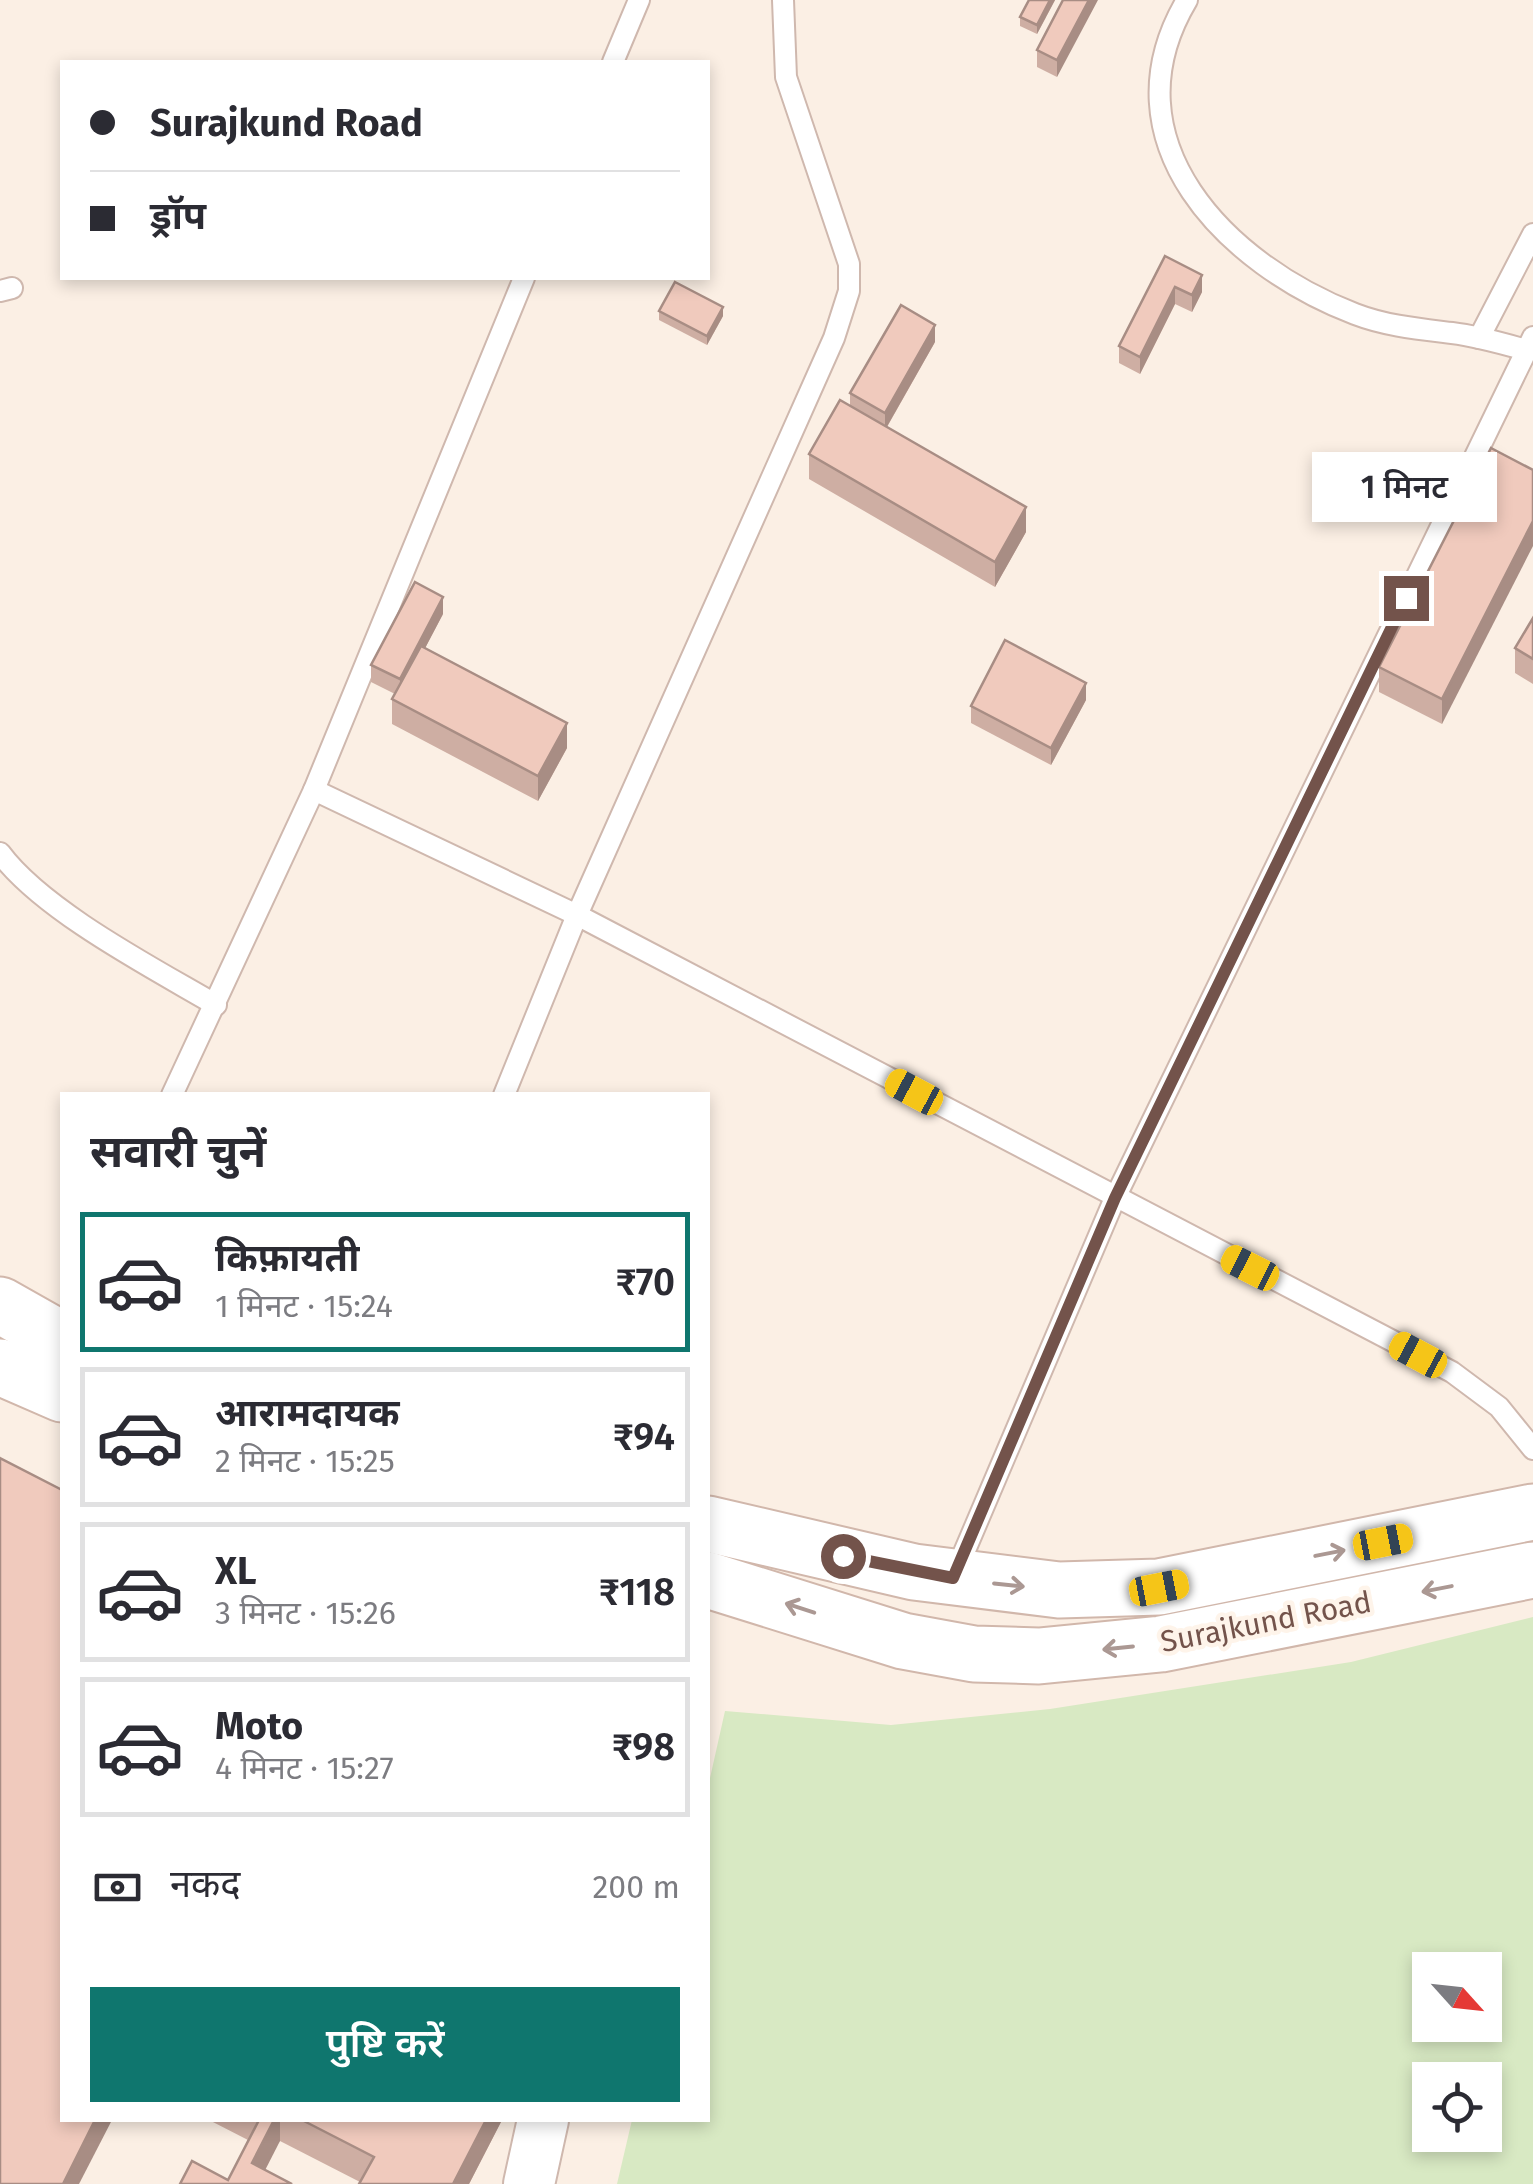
<!DOCTYPE html>
<html lang="hi">
<head>
<meta charset="utf-8">
<style>
	:root { --surface:#fff; --page:#f7f7f7; --text:#2b2b33; --muted:#7c7c81; --line:#e1e1e2; --accent:#0f766e }
	body { margin:0; font-family:"Fira Sans","Noto Sans Devanagari",sans-serif; background:var(--page); color:var(--text); height:100vh; display:flex; flex-direction:column; font-size:38px; white-space:nowrap }
	* { box-sizing:border-box; margin:0 }
	p { font-size:32px; color:var(--muted) }
	.icon { flex:none; width:55px; height:55px; fill:none; stroke:currentColor; stroke-width:2; stroke-linecap:round; stroke-linejoin:round }
	.map { position:relative; flex:1; overflow:hidden }
	.sheet { position:absolute; left:60px; top:1092px; width:650px; height:1030px; display:flex; flex-direction:column; background:var(--surface); border-radius:0px; box-shadow:0 5px 15px #0003 }
	.sheet>* { flex:none }
	.banner { position:absolute; left:60px; top:60px; width:650px; height:220px; border-radius:0px; box-shadow:0 5px 15px #0003; display:grid; align-content:center; height:220px; padding:0 30px; background:var(--surface) }
	.needle { width:65px; rotate:117deg }
	.fabs { position:absolute; left:1412px; top:1952px; display:grid; gap:20px }
	.fabs a { display:grid; place-items:center; width:90px; height:90px; border-radius:0px; background:var(--surface); box-shadow:0 5px 15px #0003; font-size:50px }
	.end { position:absolute; width:45px; height:45px; margin:-22px; border:12px solid #73534b; background:#fff; box-shadow:0 0 0 5px #fff }
	.from { border-radius:50% }
	.bubble { position:absolute; height:70px; border-radius:0px; background:var(--surface); box-shadow:0 5px 15px #0003; font-size:32px; font-weight:600; line-height:70px; text-align:center }
	.car { position:absolute; width:30px; height:60px; margin:-30px -15px; border-radius:12px; box-shadow:0 0 8px 2px #0007; background:linear-gradient(#f5c518 24%,#345 0 40%,#f5c518 0 76%,#345 0 86%,#f5c518 0) }
	.banner b { display:flex; align-items:center; gap:35px; height:95px; font-size:38px }
	.banner b+b { border-top:2px solid var(--line) }
	.banner i { width:25px; height:25px; background:var(--text) }
	ul { padding:0; list-style:none }
	li { display:flex; align-items:center; gap:30px; height:140px; margin:0 20px 15px; padding:0 10px; border:5px solid var(--line); border-radius:0px }
	li div { flex:1 }
	li b { display:block; font-size:38px }
	li em { font-style:normal; font-weight:600 }
	li.active { border-color:var(--accent) }
	li>.icon { width:90px; height:90px; stroke-width:1.5 }
	h2 { padding:0 30px; font-size:45px; line-height:120px }
	.pay { display:flex; align-items:center; gap:25px; height:110px; padding:0 30px; font-size:38px }
	.pay p { margin-inline-start:auto }
	.button { display:flex; gap:20px; margin-top:auto; padding:20px 30px }
	.button a { flex:1; height:115px; border-radius:0px; background:var(--accent); color:#fff; font-size:40px; font-weight:600; line-height:115px; text-align:center }
	.map>svg:first-child { display:block }
	.green { fill:#d8e9c3; fill-rule:evenodd }
	.lines { fill:none; stroke-linecap:round; stroke-linejoin:round }
	.service-casing { stroke:#cfb8ae; stroke-width:24 }
	.tertiary-casing { stroke:#cfb8ae; stroke-width:54 }
	.secondary-casing { stroke:#d1b7ab; stroke-width:59 }
	.service { stroke:#fff; stroke-width:20 }
	.tertiary { stroke:#fff; stroke-width:50 }
	.secondary { stroke:#fff; stroke-width:55 }
	.wall { fill:#ceaea3 }
	.shaded-wall { fill:#a88d84 }
	.building { fill:#f0cabd; stroke:#a88d84; stroke-width:2.5 }
	.oneway { stroke:#ab9893 }
	.route { stroke:#73534b; stroke-width:12 }
	.labels { text-anchor:middle; dominant-baseline:central; stroke-width:9; stroke-linejoin:round; paint-order:stroke }
	.street-label { font-size:30px; fill:#73534b; stroke:#fef4ea }
</style>
</head>
<body>
<div class="map">
<svg width="1533" height="2184" viewBox="0 0 1533 2184">
	<rect width="100%" height="100%" fill="#fbefe4"/>
	<!-- green -->
	<path class="green" d="M1533,1617V2184H617L632,2120H708V1787L725,1711L891,1725L1050,1709L1351,1662ZM1430,1970H1485V2025H1430ZM1430,2080H1485V2135H1430Z"/>
	<g class="lines">
		<!-- service casing -->
		<g class="service-casing">
			<g id="service">
				<path d="M1187,0C1103,141 1227,265 1355,314C1386,326 1419,329 1452,333C1477,336 1501,343 1526,350"/>
				<path d="M613,62L639,0"/>
				<path d="M0,291L12,288"/>
				<path d="M1479,338L1533,234"/>
				<path d="M314,790L577,915L1452,1372L1499,1407L1533,1449"/>
				<path d="M0,853C43,911 153,968 216,1005"/>
				<path d="M172,1095L314,790L524,278"/>
				<path d="M504,1095L577,915L834,338L849,291V264L786,77L783,0"/>
				<path d="M954,1576L1115,1198L1533,337"/>
			</g>
		</g>
		<!-- tertiary casing -->
		<g class="tertiary-casing">
			<path id="tertiary" d="M529,2184L543,2120"/>
		</g>
		<!-- secondary casing -->
		<g class="secondary-casing">
			<g id="secondary">
				<path d="M0,1305L62,1340"/>
				<path d="M0,1367L62,1394"/>
				<path d="M708,1524L914,1572L1059,1590L1159,1587L1533,1512"/>
				<path d="M708,1580L903,1641L974,1654L1039,1656L1161,1644L1533,1570"/>
			</g>
		</g>
		<!-- service -->
		<use href="#service" class="service"/>
		<!-- tertiary -->
		<use href="#tertiary" class="tertiary"/>
		<!-- secondary -->
		<use href="#secondary" class="secondary"/>
	</g>
	<!-- wall -->
	<g class="wall">
		<path d="M1029,0H1055L1037,34L1020,26V17Z"/>
		<path d="M1063,0L1057,77L1037,67V50Z"/>
		<path d="M1165,256L1202,292L1192,312L1175,304L1140,374L1119,363V346Z"/>
		<path d="M659,311L723,316L707,345L659,320Z"/>
		<path d="M935,342L887,427L1026,532L995,587L809,479V454L850,406V393Z"/>
		<path d="M1491,448L1442,724L1379,692V667Z"/>
		<path d="M443,614L425,648L567,748L538,801L392,724V699L395,694L371,682V665Z"/>
		<path d="M1533,618V684L1515,673V648Z"/>
		<path d="M1086,700L1051,765L971,723V706Z"/>
		<path d="M209,2120H502L469,2184H359L360,2182L280,2141L228,2180L248,2140Z"/>
	</g>
	<!-- shaded-wall -->
	<g class="shaded-wall">
		<path d="M1050,0H1055L1037,34V25Z"/>
		<path d="M1089,0H1098L1057,77V60Z"/>
		<path d="M1202,275V292L1192,312V295Z"/>
		<path d="M1175,287V304L1140,374V357Z"/>
		<path d="M723,307V316L707,345V336Z"/>
		<path d="M935,325V342L885,430V413Z"/>
		<path d="M1026,507V532L995,587V562Z"/>
		<path d="M1533,521V546L1442,724V699Z"/>
		<path d="M443,597V614L400,696V679Z"/>
		<path d="M1086,683V700L1051,765V748Z"/>
		<path d="M567,723V748L538,801V776Z"/>
		<path d="M95,2120H112L79,2184H63Z"/>
		<path d="M274,2120H280V2141L258,2184L252,2163Z"/>
		<path d="M486,2120H502L469,2184H453Z"/>
	</g>
	<!-- building -->
	<g class="building">
		<path d="M1029,0H1050L1037,25L1020,17Z"/>
		<path d="M1063,0H1089L1057,60L1037,50Z"/>
		<path d="M1165,256L1202,275L1192,295L1175,287L1140,357L1119,346Z"/>
		<path d="M675,282L723,307L707,336L659,311Z"/>
		<path d="M901,305L935,325L885,413L850,393Z"/>
		<path d="M840,400L1026,507L995,562L809,454Z"/>
		<path d="M1491,448L1533,470V521L1442,699L1379,667Z"/>
		<path d="M415,582L443,597L400,679L371,665Z"/>
		<path d="M1533,618V659L1515,648Z"/>
		<path d="M1005,640L1086,683L1051,748L971,706Z"/>
		<path d="M421,646L567,723L538,776L392,699Z"/>
		<path d="M0,1458L62,1490V2120H95L63,2184H0Z"/>
		<path d="M259,2120H274L252,2163L292,2184H180L192,2161L228,2180Z"/>
		<path d="M302,2120H486L453,2184H359L374,2157Z"/>
	</g>
	<!-- one-way arrows -->
	<defs><path id="oneway-shaft" d="M-6 0H5M1.5-3L5.5 0L1.5 3" fill="none" stroke-width="1.6" stroke-linecap="round" stroke-linejoin="round" transform="scale(2.5)"/></defs>
	<g class="oneway">
		<use href="#oneway-shaft" transform="translate(1330 1553) rotate(-11)"/>
		<use href="#oneway-shaft" transform="translate(1009 1585) rotate(6)"/>
		<use href="#oneway-shaft" transform="translate(1437 1589) rotate(169)"/>
		<use href="#oneway-shaft" transform="translate(800 1608) rotate(-162)"/>
		<use href="#oneway-shaft" transform="translate(1118 1648) rotate(174)"/>
	</g>
	<g class="lines">
		<!-- route -->
		<path class="route" d="M843,1556L953,1578L1115,1198L1406,598"/>
	</g>
	<g class="labels">
		<!-- street labels -->
		<g class="street-label">
			<text transform="translate(1266 1622) rotate(-11)">Surajkund Road</text>
		</g>
	</g>
</svg>
<div class="fabs">
<a><svg class="needle" viewBox="-14 -14 28 28"><path d="M0-13l5 13h-10z" fill="#e53935"/><path d="M0 13l5-13h-10z" fill="#7c7c81"/></svg></a>
<a><svg class="icon" aria-label="locate" viewBox="0 0 24 24"><circle cx="12" cy="12" r="6"/><path d="M12 2v4M12 18v4M2 12h4M18 12h4"/></svg></a>
</div>
<i class="end from" style="left:843px;top:1556px"></i>
<i class="end" style="left:1406px;top:598px"></i>
<div class="bubble" style="left:1312px;top:452px;width:185px">1 मिनट</div>
<i class="car" style="left:914px;top:1092px;rotate:298deg"></i>
<i class="car" style="left:1250px;top:1268px;rotate:297deg"></i>
<i class="car" style="left:1418px;top:1355px;rotate:298deg"></i>
<i class="car" style="left:1383px;top:1542px;rotate:79deg"></i>
<i class="car" style="left:1159px;top:1588px;rotate:79deg"></i>
<div class="banner">
<b><i class="from"></i>Surajkund Road</b>
<b><i></i>ड्रॉप</b>
</div>
<section class="sheet">
<h2>सवारी चुनें</h2>
<ul>
<li class="active"><svg class="icon" aria-label="car" viewBox="0 0 24 24"><path d="M5 17H2v-5l4-1 3-4h7l3 4 3 1v5h-3M9 17h6M6 11h13"/><circle cx="7" cy="17" r="2"/><circle cx="17" cy="17" r="2"/></svg><div><b>किफ़ायती</b><p>1 मिनट · 15:24</p></div><em>₹70</em></li>
<li><svg class="icon" aria-label="car" viewBox="0 0 24 24"><path d="M5 17H2v-5l4-1 3-4h7l3 4 3 1v5h-3M9 17h6M6 11h13"/><circle cx="7" cy="17" r="2"/><circle cx="17" cy="17" r="2"/></svg><div><b>आरामदायक</b><p>2 मिनट · 15:25</p></div><em>₹94</em></li>
<li><svg class="icon" aria-label="car" viewBox="0 0 24 24"><path d="M5 17H2v-5l4-1 3-4h7l3 4 3 1v5h-3M9 17h6M6 11h13"/><circle cx="7" cy="17" r="2"/><circle cx="17" cy="17" r="2"/></svg><div><b>XL</b><p>3 मिनट · 15:26</p></div><em>₹118</em></li>
<li><svg class="icon" aria-label="car" viewBox="0 0 24 24"><path d="M5 17H2v-5l4-1 3-4h7l3 4 3 1v5h-3M9 17h6M6 11h13"/><circle cx="7" cy="17" r="2"/><circle cx="17" cy="17" r="2"/></svg><div><b>Moto</b><p>4 मिनट · 15:27</p></div><em>₹98</em></li>
</ul>
<div class="pay"><svg class="icon" aria-label="cash" viewBox="0 0 24 24"><path d="M3 7h18v10H3z"/><circle cx="12" cy="12" r="2"/></svg>नकद<p>200 m</p></div>
<div class="button"><a>पुष्टि करें</a></div>
</section>
</div>
</body>
</html>
